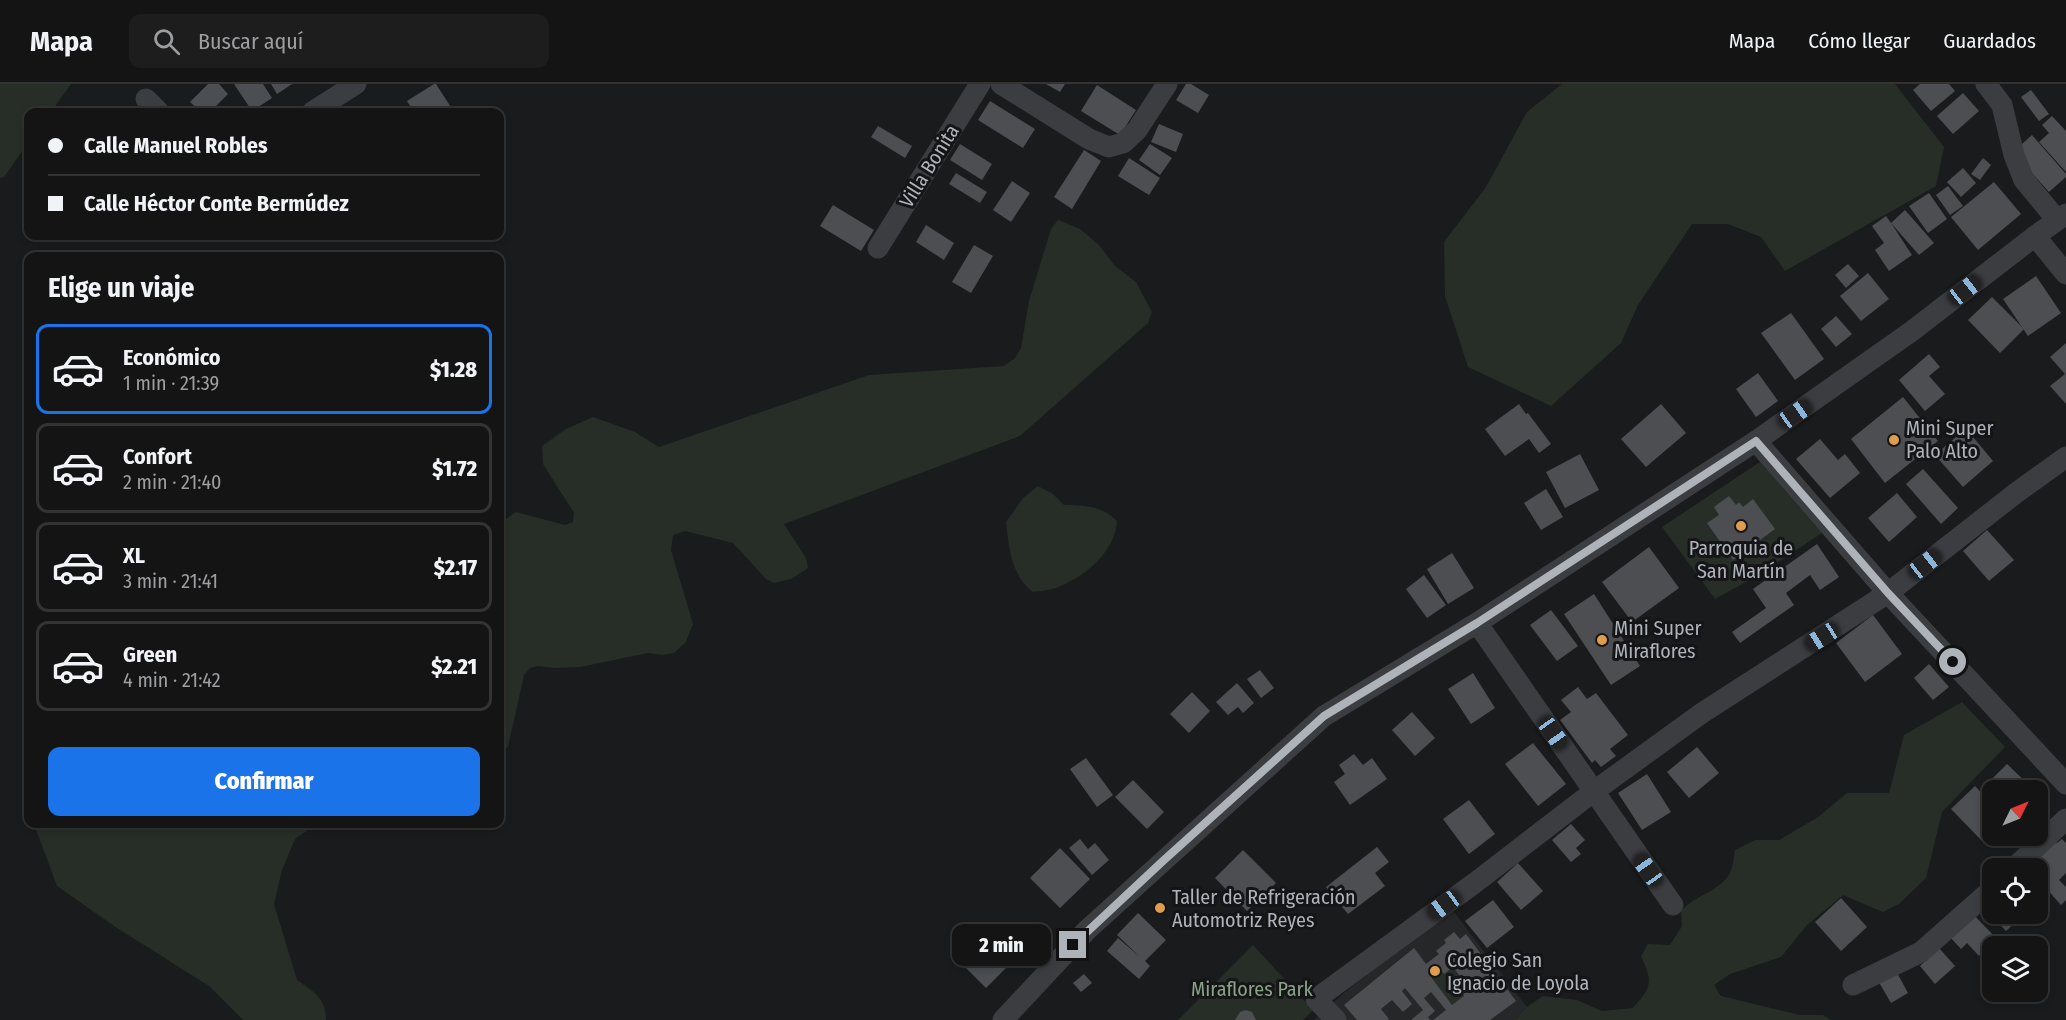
<!DOCTYPE html>
<html lang="es">
<head>
<meta charset="utf-8">
<style>
	:root { --surface:#141415; --page:#1d1d1e; --text:#f1f3f6; --muted:#9d9ea0; --line:#333334; --accent:#1a73e8 }
	body { margin:0; font-family:"Fira Sans Condensed",sans-serif; background:var(--page); color:var(--text); height:100vh; display:flex; flex-direction:column; font-size:22px; white-space:nowrap }
	* { box-sizing:border-box; margin:0 }
	p { font-size:20px; color:var(--muted) }
	.icon { flex:none; width:33px; height:33px; fill:none; stroke:currentColor; stroke-width:2; stroke-linecap:round; stroke-linejoin:round }
	.map { position:relative; flex:1; overflow:hidden }
	.panel { position:absolute; left:24px; top:168px; width:480px; height:576px; display:flex; flex-direction:column; background:var(--surface); border-radius:12px; box-shadow:0 3px 9px #0003,0 0 0 2px var(--line) }
	.panel>* { flex:none }
	.top-card { position:absolute; left:24px; top:24px; width:480px; height:132px; border-radius:12px; box-shadow:0 3px 9px #0003,0 0 0 2px var(--line); display:grid; align-content:center; height:132px; padding:0 24px; background:var(--surface) }
	.needle { width:39px; rotate:47deg }
	.tools { position:absolute; left:1982px; top:696px; display:grid; gap:12px }
	.tools a { display:grid; place-items:center; width:66px; height:66px; border-radius:12px; background:var(--surface); box-shadow:0 3px 9px #0003,0 0 0 2px var(--line); font-size:30px }
	.end { position:absolute; width:27px; height:27px; margin:-14px; border:8px solid #aeb3ba; background:#111; box-shadow:0 0 0 3px #111 }
	.from { border-radius:50% }
	.bubble { position:absolute; height:42px; border-radius:12px; background:var(--surface); box-shadow:0 3px 9px #0003,0 0 0 2px var(--line); font-size:20px; font-weight:800; line-height:42px; text-align:center }
	.car { position:absolute; width:18px; height:36px; margin:-18px -9px; border-radius:8px; box-shadow:0 0 4px 2px #0007; background:linear-gradient(#222 24%,#8ab4d8 0 40%,#222 0 76%,#8ab4d8 0 86%,#222 0) }
	.top-card b { display:flex; align-items:center; gap:21px; height:57px; font-size:22px }
	.top-card b+b { border-top:2px solid var(--line) }
	.top-card i { width:15px; height:15px; background:var(--text) }
	ul { padding:0; list-style:none }
	li { display:flex; align-items:center; gap:18px; height:90px; margin:0 12px 9px; padding:0 12px; border:3px solid var(--line); border-radius:12px }
	li div { flex:1 }
	li b { display:block; font-size:22px }
	li em { font-style:normal; font-weight:800 }
	li.current { border-color:var(--accent) }
	li>.icon { width:54px; height:54px; stroke-width:1.5 }
	h2 { padding:0 24px; font-size:27px; line-height:72px }
	.button { display:flex; gap:12px; margin-top:auto; padding:12px 24px }
	.button a { flex:1; height:69px; border-radius:12px; background:var(--accent); color:#fff; font-size:24px; font-weight:800; line-height:69px; text-align:center }
	header { display:flex; align-items:center; gap:36px; box-sizing:border-box; height:84px; padding:0 30px; background:var(--surface); border-bottom:2px solid var(--line) }
	header strong { font-size:28px }
	nav { display:flex; gap:33px; margin-inline-start:auto; font-size:21px }
	.search { width:420px; height:54px; background:var(--page); display:flex; align-items:center; gap:15px; box-sizing:border-box; padding:0 21px; border-radius:12px; color:var(--muted); font-size:22px }
	.map>svg:first-child { display:block }
	.built { fill:#262729 }
	.green { fill:#272e27 }
	.building { fill:#4c4e51; fill-rule:evenodd }
	.lines { fill:none; stroke-linecap:round; stroke-linejoin:round }
	.minor { stroke:#3c3d41; stroke-width:21 }
	.route { stroke:#aeb3ba; stroke-width:8 }
	.poi-dot { fill:#df9e4f; stroke:#151517; stroke-width:2 }
	.labels { text-anchor:middle; dominant-baseline:central; stroke-width:6; stroke-linejoin:round; paint-order:stroke }
	.street-label { font-size:20px; fill:#aeb3ba; stroke:#151517 }
	.poi-label { font-size:20px; fill:#aeb3ba; stroke:#151517; text-anchor:start }
	.park-label { font-size:20px; fill:#89a388; stroke:#151517 }
</style>
</head>
<body>
<header>
<strong>Mapa</strong>
<div class="search"><svg class="icon" aria-label="search" viewBox="0 0 24 24"><circle cx="10" cy="10" r="6"/><path d="M15 15l6 6"/></svg>Buscar aquí</div>
<nav><a>Mapa</a><a>Cómo llegar</a><a>Guardados</a></nav>
</header>
<div class="map">
<svg width="2066" height="936" viewBox="0 0 2066 936">
	<rect width="100%" height="100%" fill="#1a1b1c"/>
	<!-- built -->
	<path class="built" d="M1451,824L1527,923L1515,936H1314L1345,908Z"/>
	<!-- green -->
	<g class="green">
		<path d="M0,0H71L51,28H28V59L4,93L0,94Z"/>
		<path d="M1562,0H1895L1944,63L1936,102L1785,187L1761,153L1728,140H1692L1638,221L1621,259L1551,322L1468,283L1445,212L1444,158L1486,103L1527,28Z"/>
		<path d="M1058,136L1080,145L1099,161L1115,182L1136,198L1152,228L1148,239L1020,352L784,440L806,474L808,484L791,495L774,499L766,495L733,459L685,447L673,451L671,466L693,540L686,558L674,569L662,571L648,569L580,583L554,584L538,582L530,584L524,591L508,663L500,669V439L516,428L565,441L573,438L574,429L543,380L542,362L566,345L593,333L635,348L659,363L869,291L1004,282L1015,274L1021,264L1029,217L1051,145Z"/>
		<path d="M1760,378L1822,449L1755,493L1715,515L1662,443Z"/>
		<path d="M1038,402L1053,410L1064,421C1083,421 1103,422 1117,437C1115,469 1084,493 1056,504C1049,506 1041,507 1033,508C1011,491 1009,464 1006,438L1023,414Z"/>
		<path d="M1962,618L2005,663L1942,728L1926,794L1899,820L1883,828L1843,811L1807,841L1781,873L1730,890L1714,901L1721,912L1800,931H1823L1831,936H1515L1527,923L1543,912L1577,916L1602,927L1633,924C1652,902 1653,899 1641,872L1648,860L1670,861L1682,842L1681,827C1695,811 1719,808 1730,789C1733,783 1734,772 1735,766L1755,756H1779L1818,733L1847,709H1889L1904,651Z"/>
		<path d="M34,740H317L295,755L282,786L274,820L297,896C314,908 326,914 326,936H243L209,902L114,842L57,802Z"/>
		<path d="M1253,861L1313,926L1303,936H1178Z"/>
		<path d="M1438,882L1444,890L1453,883L1466,900L1464,912L1437,933L1452,921L1428,889Z"/>
	</g>
	<!-- building -->
	<g class="building">
		<path d="M208,0H219L228,10L210,28H201L190,18Z"/>
		<path d="M234,0H263L272,14L252,27Z"/>
		<path d="M271,0H292L277,10Z"/>
		<path d="M434,0H436L454,28H414L407,17Z"/>
		<path d="M1046,0H1065L1060,8Z"/>
		<path d="M1186,0H1191L1209,11L1198,29L1176,16Z"/>
		<path d="M1920,0H1949L1955,7L1931,27L1913,6Z"/>
		<path d="M1097,1L1136,26L1120,51L1081,27Z"/>
		<path d="M2031,6L2049,30L2039,37L2021,13Z"/>
		<path d="M1963,9L1979,27L1953,50L1937,32Z"/>
		<path d="M990,17L1035,45L1023,64L978,36Z"/>
		<path d="M2052,32L2066,47V88L2039,58L2049,49L2042,41Z"/>
		<path d="M1159,40L1183,50L1176,68L1151,58Z"/>
		<path d="M878,42L912,62L905,74L871,53Z"/>
		<path d="M2032,51L2066,90V93L2049,108L2013,68Z"/>
		<path d="M960,60L992,80L982,96L950,76Z"/>
		<path d="M1150,60L1172,74L1160,91L1139,76Z"/>
		<path d="M1084,66L1101,77L1072,125L1054,113Z"/>
		<path d="M1129,74L1160,94L1149,111L1118,92Z"/>
		<path d="M1983,74L1991,81L1980,96L1971,90Z"/>
		<path d="M1963,84L1976,99L1961,113L1947,98Z"/>
		<path d="M956,89L987,108L980,119L949,100Z"/>
		<path d="M1012,97L1030,109L1011,138L993,126Z"/>
		<path d="M1994,98L2021,130L1978,166L1951,133Z"/>
		<path d="M1948,102L1963,122L1950,131L1936,111Z"/>
		<path d="M1929,109L1947,135L1928,149L1909,122Z"/>
		<path d="M833,121L874,146L861,167L820,142Z"/>
		<path d="M1905,126L1934,159L1919,171L1891,139L1912,171L1889,187L1875,166L1884,159L1872,142L1886,132L1891,139Z"/>
		<path d="M926,141L954,159L944,176L916,158Z"/>
		<path d="M974,161L993,172L971,209L952,198Z"/>
		<path d="M1848,180L1859,192L1846,204L1835,191Z"/>
		<path d="M1868,189L1889,215L1861,237L1840,212Z"/>
		<path d="M2036,192L2061,229L2028,252L2003,215Z"/>
		<path d="M1992,213L2024,245L2000,269L1968,236Z"/>
		<path d="M1791,229L1824,275L1795,296L1761,249Z"/>
		<path d="M1836,232L1852,250L1836,263L1821,245Z"/>
		<path d="M2066,259V320L2050,302L2065,290L2050,273Z"/>
		<path d="M1929,270L1940,283L1929,292L1945,310L1925,327L1899,296Z"/>
		<path d="M1758,289L1778,317L1756,333L1736,305Z"/>
		<path d="M1903,313L1938,357L1885,399L1851,355Z"/>
		<path d="M1519,320L1526,330L1528,329L1551,360L1539,369L1529,355L1505,372L1485,345Z"/>
		<path d="M1661,320L1686,349L1646,383L1621,355Z"/>
		<path d="M1962,348L1969,357L1973,353L1993,377L1963,403L1935,371Z"/>
		<path d="M1820,355L1838,376L1845,370L1860,389L1830,414L1796,375Z"/>
		<path d="M1580,370L1599,406L1565,424L1546,388Z"/>
		<path d="M1923,385L1958,424L1941,440L1906,400Z"/>
		<path d="M1546,405L1563,433L1541,446L1524,419Z"/>
		<path d="M1897,409L1917,433L1889,458L1868,434Z"/>
		<path d="M1729,412L1736,421L1739,418L1743,423L1753,415L1775,445L1733,476L1707,439L1719,431L1714,423Z"/>
		<path d="M1987,446L2014,476L1989,497L1963,467Z"/>
		<path d="M1817,460L1839,493L1820,506L1810,491L1786,509L1794,521L1740,559L1732,548L1766,524L1753,505Z"/>
		<path d="M1649,463L1679,504L1632,538L1602,498Z"/>
		<path d="M1452,469L1474,504L1448,520L1427,485Z"/>
		<path d="M1424,491L1446,521L1427,534L1406,505Z"/>
		<path d="M1594,510L1640,582L1611,601L1564,530Z"/>
		<path d="M1551,526L1578,562L1557,577L1530,541Z"/>
		<path d="M1873,531L1902,570L1865,598L1836,559Z"/>
		<path d="M1929,580L1949,603L1933,616L1914,594Z"/>
		<path d="M1260,586L1274,604L1261,614L1247,595Z"/>
		<path d="M1473,589L1495,624L1471,640L1448,605Z"/>
		<path d="M1237,599L1254,619L1243,629L1238,623L1228,631L1216,618Z"/>
		<path d="M1578,603L1587,615L1596,609L1628,651L1610,665L1616,672L1601,683L1595,676L1592,679L1560,636L1571,628L1561,616Z"/>
		<path d="M1192,608L1210,627L1189,649L1170,630Z"/>
		<path d="M1412,628L1435,654L1415,672L1392,646Z"/>
		<path d="M1533,659L1566,700L1538,722L1505,680Z"/>
		<path d="M1697,663L1719,689L1689,714L1667,688Z"/>
		<path d="M1354,670L1363,681L1372,674L1387,695L1350,721L1334,698L1345,690L1339,681Z"/>
		<path d="M1086,674L1113,711L1097,723L1070,685Z"/>
		<path d="M2007,680L2034,706H1992V709L1985,702Z"/>
		<path d="M1647,690L1671,728L1642,746L1618,709Z"/>
		<path d="M1133,696L1164,728L1147,745L1115,713Z"/>
		<path d="M1975,702L1992,720V747L1982,757L1951,725Z"/>
		<path d="M1469,716L1495,750L1469,770L1443,735Z"/>
		<path d="M1571,740L1585,756L1576,764L1581,770L1571,778L1552,756Z"/>
		<path d="M2051,753L2057,759L2062,755L2066,759V789L2059,796L2066,803V816L2061,821L2037,794V784H2029Z"/>
		<path d="M1080,755L1088,765L1095,759L1109,776L1092,791L1069,764Z"/>
		<path d="M1377,763L1389,778L1375,789L1385,802L1348,830L1326,803Z"/>
		<path d="M1060,764L1090,795L1060,824L1030,794Z"/>
		<path d="M1243,766L1276,799L1247,827L1215,794Z"/>
		<path d="M1518,779L1543,807L1521,826L1497,798Z"/>
		<path d="M1992,810V830H2012L2018,836L2006,847L1981,820Z"/>
		<path d="M1841,814L1867,843L1841,867L1815,838Z"/>
		<path d="M1493,816L1514,843L1487,864L1465,837Z"/>
		<path d="M1138,829L1166,856L1145,877L1150,882L1139,895L1107,867L1118,854L1140,873L1117,851Z"/>
		<path d="M1973,830L1997,855L1979,872L1967,859L1961,865L1950,853Z"/>
		<path d="M995,839L1023,867L986,904L958,876Z"/>
		<path d="M1454,848L1460,855L1466,850L1516,917L1490,936H1433L1446,926L1431,908L1424,914L1435,927L1428,933L1430,936H1411L1423,926L1405,904L1402,907L1412,920L1403,928L1392,916L1381,925L1389,935L1387,936H1357L1344,921L1414,864L1426,880L1439,870L1436,867L1446,859L1444,856ZM1438,882L1444,890L1453,883L1466,900L1459,905L1464,912L1452,921L1428,889Z"/>
		<path d="M1939,864L1955,882L1935,900L1920,882Z"/>
		<path d="M1895,885L1908,909L1891,919L1877,895Z"/>
		<path d="M1084,890L1092,899L1081,908L1073,899Z"/>
		<path d="M1246,926L1252,928L1256,936H1235L1240,928Z"/>
	</g>
	<g class="lines">
		<!-- minor -->
		<g class="minor">
			<path d="M1001,0L1089,55L1109,63L1123,59L1137,46L1167,0"/>
			<path d="M1986,0L2002,21L2014,71L2024,96L2057,136"/>
			<path d="M146,15L159,28"/>
			<path d="M312,28L356,0"/>
			<path d="M2035,152L2066,190"/>
			<path d="M878,164L980,0"/>
			<path d="M1756,357L1888,509L2066,700"/>
			<path d="M1477,539L1673,821"/>
			<path d="M2014,784L2066,735"/>
			<path d="M1853,901L1921,868L1992,805"/>
			<path d="M1003,936L1087,846L1324,632L1477,539L1756,357L1912,247L2035,152L2066,130"/>
			<path d="M1336,936L1316,915L1476,798L1593,708L1702,629L1888,509L2016,409L2066,373"/>
		</g>
	</g>
	<g class="lines">
		<!-- route -->
		<path class="route" d="M1073,861L1164,776L1324,632L1477,539L1756,357L1888,509L1953,578"/>
	</g>
	<!-- markers -->
	<g class="poi-dot">
		<circle cx="1894" cy="356" r="6"/>
		<circle cx="1741" cy="442" r="6"/>
		<circle cx="1602" cy="556" r="6"/>
		<circle cx="1160" cy="824" r="6"/>
		<circle cx="1435" cy="887" r="6"/>
	</g>
	<g class="labels">
		<!-- street labels -->
		<g class="street-label">
			<text transform="translate(929 82) rotate(-58)">Villa Bonita</text>
		</g>
		<!-- poi labels -->
		<g class="poi-label">
			<text x="1906" y="344">Mini Super<tspan x="1906" dy="23">Palo Alto</tspan></text>
			<text x="1741" y="464" text-anchor="middle">Parroquia de<tspan x="1741" dy="23">San Martín</tspan></text>
			<text x="1614" y="544">Mini Super<tspan x="1614" dy="23">Miraflores</tspan></text>
			<text x="1172" y="813">Taller de Refrigeración<tspan x="1172" dy="23">Automotriz Reyes</tspan></text>
			<text x="1447" y="876">Colegio San<tspan x="1447" dy="23">Ignacio de Loyola</tspan></text>
		</g>
		<!-- park labels -->
		<g class="park-label">
			<text x="1252" y="905">Miraflores Park</text>
		</g>
	</g>
</svg>
<div class="tools">
<a><svg class="needle" viewBox="-14 -14 28 28"><path d="M0-13l5 13h-10z" fill="#e53935"/><path d="M0 13l5-13h-10z" fill="#9d9ea0"/></svg></a>
<a><svg class="icon" aria-label="locate" viewBox="0 0 24 24"><circle cx="12" cy="12" r="6"/><path d="M12 2v4M12 18v4M2 12h4M18 12h4"/></svg></a>
<a><svg class="icon" aria-label="layers" viewBox="0 0 24 24"><path d="M12 4l9 5-9 5-9-5zM3 14l9 5 9-5"/></svg></a>
</div>
<i class="end from" style="left:1953px;top:578px"></i>
<i class="end" style="left:1073px;top:861px"></i>
<div class="bubble" style="left:952px;top:840px;width:99px">2 min</div>
<i class="car" style="left:1965px;top:206px;rotate:52deg"></i>
<i class="car" style="left:1795px;top:330px;rotate:55deg"></i>
<i class="car" style="left:1925px;top:480px;rotate:52deg"></i>
<i class="car" style="left:1822px;top:553px;rotate:238deg"></i>
<i class="car" style="left:1553px;top:649px;rotate:145deg"></i>
<i class="car" style="left:1648px;top:786px;rotate:325deg"></i>
<i class="car" style="left:1444px;top:821px;rotate:234deg"></i>
<div class="top-card">
<b><i class="from"></i>Calle Manuel Robles</b>
<b><i></i>Calle Héctor Conte Bermúdez</b>
</div>
<section class="panel">
<h2>Elige un viaje</h2>
<ul>
<li class="current"><svg class="icon" aria-label="car" viewBox="0 0 24 24"><path d="M5 17H2v-5l4-1 3-4h7l3 4 3 1v5h-3M9 17h6M6 11h13"/><circle cx="7" cy="17" r="2"/><circle cx="17" cy="17" r="2"/></svg><div><b>Económico</b><p>1 min · 21:39</p></div><em>$1.28</em></li>
<li><svg class="icon" aria-label="car" viewBox="0 0 24 24"><path d="M5 17H2v-5l4-1 3-4h7l3 4 3 1v5h-3M9 17h6M6 11h13"/><circle cx="7" cy="17" r="2"/><circle cx="17" cy="17" r="2"/></svg><div><b>Confort</b><p>2 min · 21:40</p></div><em>$1.72</em></li>
<li><svg class="icon" aria-label="car" viewBox="0 0 24 24"><path d="M5 17H2v-5l4-1 3-4h7l3 4 3 1v5h-3M9 17h6M6 11h13"/><circle cx="7" cy="17" r="2"/><circle cx="17" cy="17" r="2"/></svg><div><b>XL</b><p>3 min · 21:41</p></div><em>$2.17</em></li>
<li><svg class="icon" aria-label="car" viewBox="0 0 24 24"><path d="M5 17H2v-5l4-1 3-4h7l3 4 3 1v5h-3M9 17h6M6 11h13"/><circle cx="7" cy="17" r="2"/><circle cx="17" cy="17" r="2"/></svg><div><b>Green</b><p>4 min · 21:42</p></div><em>$2.21</em></li>
</ul>
<div class="button"><a>Confirmar</a></div>
</section>
</div>
</body>
</html>
